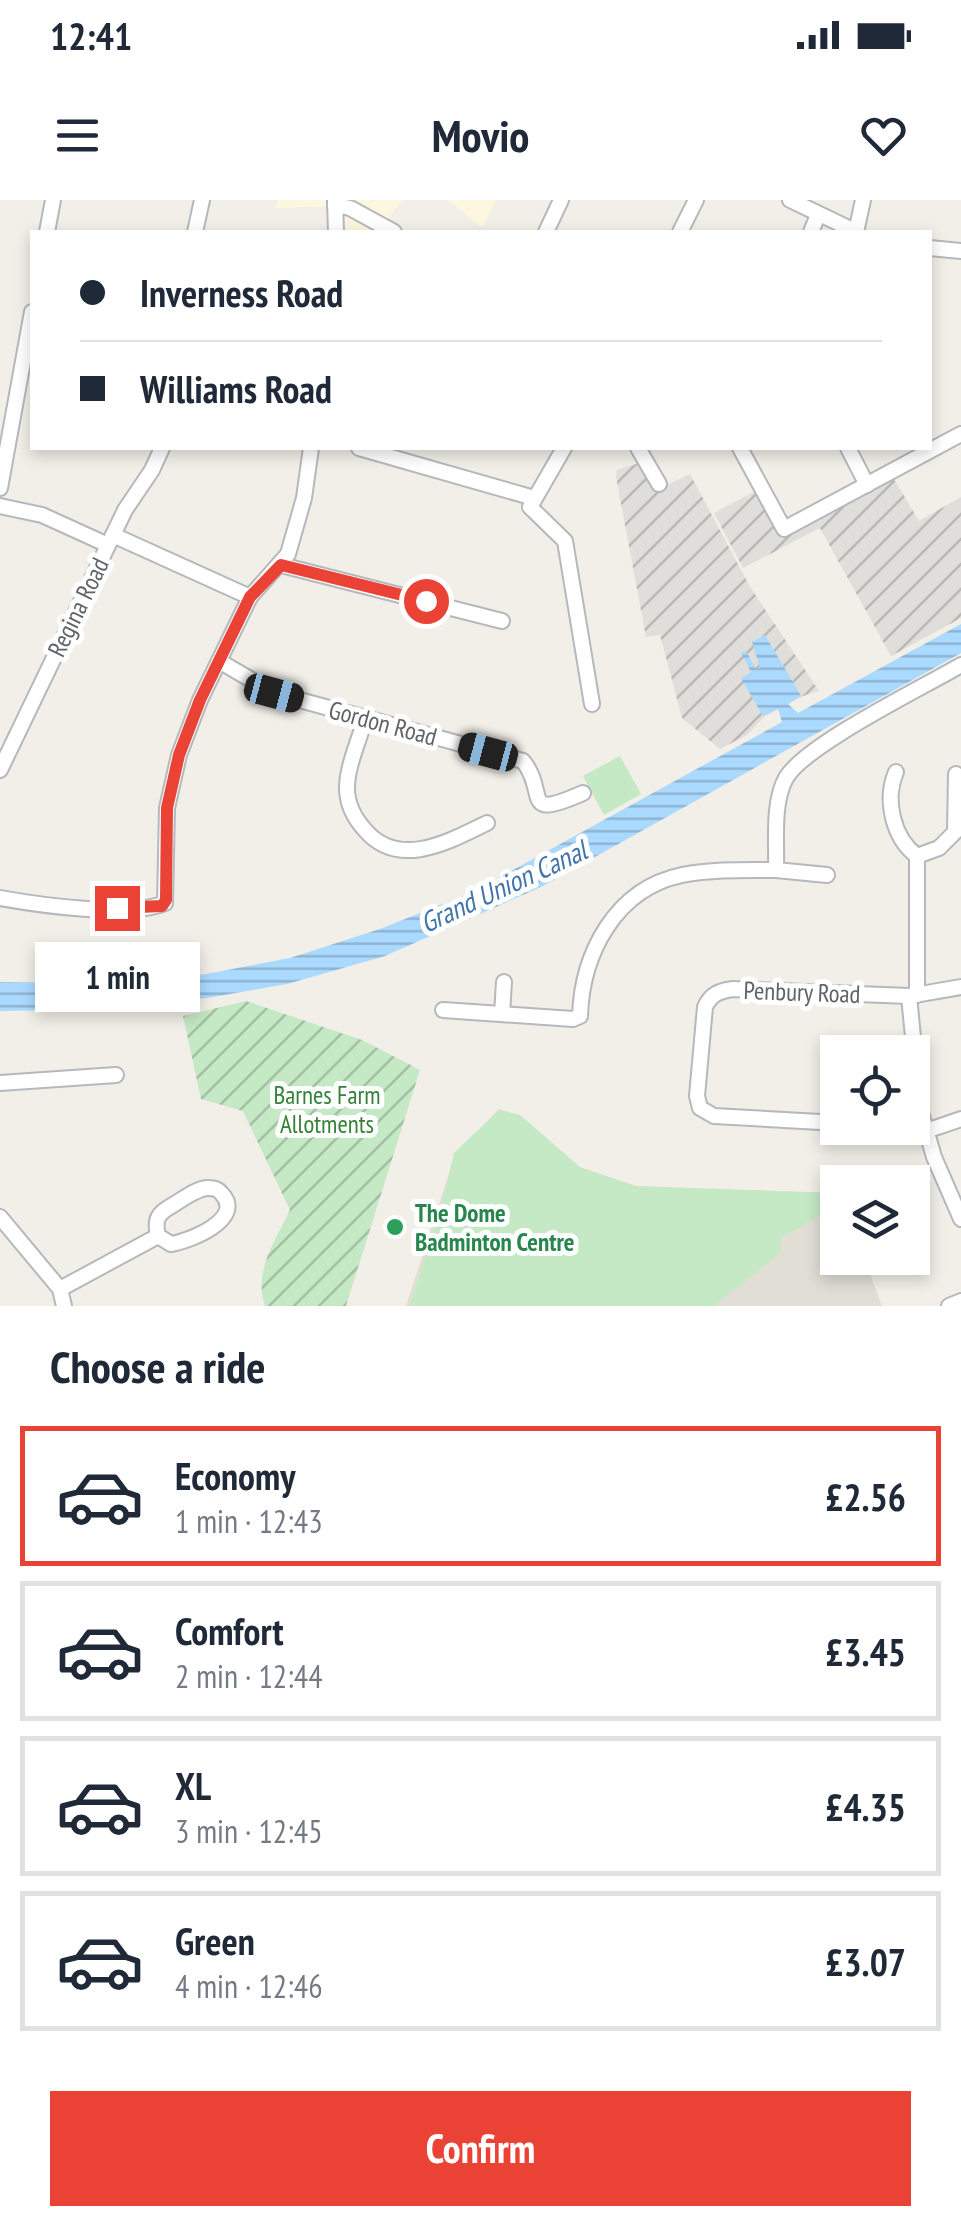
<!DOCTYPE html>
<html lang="en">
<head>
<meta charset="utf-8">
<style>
	:root { --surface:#fff; --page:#f6f6f7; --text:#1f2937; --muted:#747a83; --line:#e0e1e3; --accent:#ea4335 }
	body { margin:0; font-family:"PT Sans Narrow",sans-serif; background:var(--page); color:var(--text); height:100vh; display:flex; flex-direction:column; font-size:38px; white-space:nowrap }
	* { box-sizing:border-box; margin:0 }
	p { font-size:32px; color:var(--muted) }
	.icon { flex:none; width:55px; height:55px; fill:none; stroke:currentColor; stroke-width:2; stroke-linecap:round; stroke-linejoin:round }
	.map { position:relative; height:1106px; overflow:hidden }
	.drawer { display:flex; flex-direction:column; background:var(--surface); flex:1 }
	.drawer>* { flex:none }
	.guide { position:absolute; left:30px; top:30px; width:902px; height:220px; border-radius:0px; box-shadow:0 5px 15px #0003; display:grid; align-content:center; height:220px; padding:0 50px; background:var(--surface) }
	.fabs { position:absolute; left:820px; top:835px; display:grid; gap:20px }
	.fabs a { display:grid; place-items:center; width:110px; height:110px; border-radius:0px; background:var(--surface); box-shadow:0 5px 15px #0003; font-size:50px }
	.end { position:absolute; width:45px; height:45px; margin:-22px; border:12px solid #ea4335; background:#fff; box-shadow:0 0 0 5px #fff }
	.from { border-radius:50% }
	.bubble { position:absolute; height:70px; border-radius:0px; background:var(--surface); box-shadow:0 5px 15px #0003; font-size:32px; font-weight:600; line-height:70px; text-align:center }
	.car { position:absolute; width:30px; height:60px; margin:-30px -15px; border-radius:12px; box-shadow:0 0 8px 2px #0007; background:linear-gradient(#222 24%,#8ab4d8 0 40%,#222 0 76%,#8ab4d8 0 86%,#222 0) }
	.guide b { display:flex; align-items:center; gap:35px; height:95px; font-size:38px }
	.guide b+b { border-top:2px solid var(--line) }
	.guide i { width:25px; height:25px; background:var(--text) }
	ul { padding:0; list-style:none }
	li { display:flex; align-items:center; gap:30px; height:140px; margin:0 20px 15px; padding:0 30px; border:5px solid var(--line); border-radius:0px }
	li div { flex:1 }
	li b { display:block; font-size:38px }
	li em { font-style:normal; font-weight:600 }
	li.on { border-color:var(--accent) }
	li>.icon { width:90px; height:90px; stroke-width:1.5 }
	h2 { padding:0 50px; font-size:45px; line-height:120px }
	.primary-button { display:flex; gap:20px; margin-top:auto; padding:20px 50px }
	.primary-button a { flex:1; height:115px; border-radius:0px; background:var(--accent); color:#fff; font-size:40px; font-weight:600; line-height:115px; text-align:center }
	.status { display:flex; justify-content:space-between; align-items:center; height:70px; padding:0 50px; background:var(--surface); direction:ltr }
	.status svg { height:28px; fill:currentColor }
	header { display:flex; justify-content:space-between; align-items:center; height:130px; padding:0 50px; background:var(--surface); font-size:45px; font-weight:600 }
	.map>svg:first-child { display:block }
	.commercial { fill:#fef7e0 }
	.industrial { fill:url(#industrial-furrows) }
	.education { fill:#e1ded6 }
	.green { fill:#c5e8c5 }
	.garden { fill:url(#garden-furrows) }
	.water { fill:url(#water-rules) }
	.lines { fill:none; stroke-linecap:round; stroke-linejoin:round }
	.minor-casing { stroke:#b5b8bc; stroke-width:18 }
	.minor { stroke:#fff; stroke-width:14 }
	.route { stroke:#ea4335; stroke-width:12 }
	.leisure-dot { fill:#2e9e5b; stroke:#fff; stroke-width:4 }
	.labels { text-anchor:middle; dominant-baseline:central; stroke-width:10; stroke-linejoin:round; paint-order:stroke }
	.street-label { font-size:25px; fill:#5f6368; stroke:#fff }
	.park-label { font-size:25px; fill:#348238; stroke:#fff }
	.leisure-label { font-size:25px; font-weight:bold; fill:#27864d; stroke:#fff; text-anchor:start }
	.water-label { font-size:28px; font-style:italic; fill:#4174aa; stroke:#fff }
</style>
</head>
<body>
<div class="status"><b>12:41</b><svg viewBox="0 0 49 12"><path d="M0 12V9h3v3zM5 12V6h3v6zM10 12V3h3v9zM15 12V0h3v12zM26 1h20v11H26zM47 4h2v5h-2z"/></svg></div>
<header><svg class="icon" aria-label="menu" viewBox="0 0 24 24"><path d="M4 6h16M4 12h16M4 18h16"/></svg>Movio<svg class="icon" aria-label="heart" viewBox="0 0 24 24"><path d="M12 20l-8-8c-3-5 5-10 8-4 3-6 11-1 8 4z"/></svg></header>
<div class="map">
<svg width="961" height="1106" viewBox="0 0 961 1106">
	<defs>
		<pattern id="industrial-furrows" width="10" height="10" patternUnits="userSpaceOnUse" patternTransform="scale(2.5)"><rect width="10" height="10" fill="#e0deda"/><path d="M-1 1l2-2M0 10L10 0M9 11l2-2" fill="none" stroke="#b9b8b5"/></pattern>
		<pattern id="garden-furrows" width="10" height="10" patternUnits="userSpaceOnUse" patternTransform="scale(2.5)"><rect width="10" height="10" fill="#c5e8c5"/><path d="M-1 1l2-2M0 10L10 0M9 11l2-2" fill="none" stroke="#a3c0a4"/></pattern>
		<pattern id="water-rules" width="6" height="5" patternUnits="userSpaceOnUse" patternTransform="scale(2.5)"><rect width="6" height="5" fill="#aadaff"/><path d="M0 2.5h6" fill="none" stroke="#8eb4d2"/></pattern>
	</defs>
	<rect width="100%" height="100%" fill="#f1efe8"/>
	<!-- commercial -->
	<g class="commercial">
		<path d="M277,0H402L387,20L390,32H333L332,6L276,8Z"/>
		<path d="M448,0H496L482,28Z"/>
	</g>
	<!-- industrial -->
	<g class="industrial">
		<path d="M642,262L657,290L690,274L749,385L819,491L803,496L764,517L747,535L720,549L682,518L660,435L646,437L616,277L617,270Z"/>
		<path d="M891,274L919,321L961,297V418L891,456L820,328L743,368L714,313L761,288L783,331Z"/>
	</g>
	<!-- education -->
	<path class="education" d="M499,909L519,916L579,968L638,987L837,993L838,1058H864L882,1106H406L455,955Z"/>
	<!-- green -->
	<g class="green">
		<path d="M620,556L641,594L604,615L583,576Z"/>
		<path d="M499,910L520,915L580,967L636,986L837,993V1005L781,1038L780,1053L714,1106H410L441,1007L454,953Z"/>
	</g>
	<!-- garden -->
	<path class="garden" d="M246,801L362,840L420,870L346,1106H265C253,1072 275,1041 290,1010L243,911L201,899L183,816Z"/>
	<!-- water -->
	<path class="water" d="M961,424V453L541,687L385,756L287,784L207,798L130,809L0,811V782L133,784L206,774L290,758L380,729L473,692L782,522L778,509L763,516L741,478L751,472L741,453L746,451L756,469L760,468L752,442L765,435L801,496L788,504L798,513Z"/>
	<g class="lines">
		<!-- minor casing -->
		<g class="minor-casing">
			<g id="minor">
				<path d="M790,0L857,32"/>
				<path d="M335,1L336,32"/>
				<path d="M335,5L350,8L394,32"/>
				<path d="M47,32L53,0"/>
				<path d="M195,32L202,0"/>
				<path d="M546,32L561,0"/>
				<path d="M680,32L696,0"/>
				<path d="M811,32L818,15"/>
				<path d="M856,32L863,0"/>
				<path d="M930,48L961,51"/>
				<path d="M359,248L534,298"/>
				<path d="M564,248L530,307L565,341L592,504"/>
				<path d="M638,248L659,284"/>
				<path d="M740,248L784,329L961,234"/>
				<path d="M848,248L867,285"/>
				<path d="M0,288L32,112"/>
				<path d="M0,306L42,315L108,345"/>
				<path d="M113,335L250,397"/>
				<path d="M281,365L502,421"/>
				<path d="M219,461L274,493L523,561C549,594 519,621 583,593"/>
				<path d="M365,519C359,541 347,566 347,588C347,604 355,619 365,630C399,670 450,641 487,623"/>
				<path d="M0,570L125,310L152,270L162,248"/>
				<path d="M896,572C884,600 893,638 917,656V795"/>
				<path d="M917,656L939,648L955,632L956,574"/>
				<path d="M827,675L776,670C777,643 772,603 786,578C805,545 922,488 961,465"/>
				<path d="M0,698C39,705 129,718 165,703L167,608L179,555L200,500L250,397L288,354L304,298L311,248"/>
				<path d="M909,796L920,909L934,957L961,1019"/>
				<path d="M443,810L573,819L580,816C582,754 615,689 682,675C713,669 744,670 776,670"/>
				<path d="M502,814L504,782"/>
				<path d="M0,883L116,875"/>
				<path d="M838,923L714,916L700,908L697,896L705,807C711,794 719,791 733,789L909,796L961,787"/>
				<path d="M926,931L961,919"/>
				<path d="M0,1017L60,1089L64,1106"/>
				<path d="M60,1089L158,1036C154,1019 158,1013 173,1005C183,999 197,988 208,988C215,988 218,989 222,994C245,1019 190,1041 171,1044L158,1036"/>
				<path d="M949,1106L961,1101"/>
			</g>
		</g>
		<!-- minor -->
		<use href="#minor" class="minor"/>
	</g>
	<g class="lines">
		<!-- route -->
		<path class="route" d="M117,708L162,706L166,700L167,608L179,555L200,500L250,397L281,365L426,401"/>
	</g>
	<!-- markers -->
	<circle class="leisure-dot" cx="395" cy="1027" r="10"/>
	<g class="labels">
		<!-- street labels -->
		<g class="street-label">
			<text transform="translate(78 407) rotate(-64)">Regina Road</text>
			<text transform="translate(383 523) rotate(15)">Gordon Road</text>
			<text transform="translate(802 792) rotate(2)">Penbury Road</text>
		</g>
		<!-- park labels -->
		<g class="park-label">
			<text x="327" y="895">Barnes Farm<tspan x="327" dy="29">Allotments</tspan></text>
		</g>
		<!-- leisure labels -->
		<g class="leisure-label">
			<text x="415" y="1013">The Dome<tspan x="415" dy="29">Badminton Centre</tspan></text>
		</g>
		<!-- water labels -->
		<g class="water-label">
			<text transform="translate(503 686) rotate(-25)">Grand Union Canal</text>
		</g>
	</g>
</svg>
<div class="fabs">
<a><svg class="icon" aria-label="locate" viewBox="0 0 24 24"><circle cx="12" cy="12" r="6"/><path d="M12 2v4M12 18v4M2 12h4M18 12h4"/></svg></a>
<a><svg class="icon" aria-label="layers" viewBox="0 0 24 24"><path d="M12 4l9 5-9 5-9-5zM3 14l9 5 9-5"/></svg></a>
</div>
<i class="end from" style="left:426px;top:401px"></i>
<i class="end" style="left:117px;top:708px"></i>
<div class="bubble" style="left:35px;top:742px;width:165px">1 min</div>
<i class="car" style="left:274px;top:493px;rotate:105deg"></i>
<i class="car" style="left:488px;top:552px;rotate:285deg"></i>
<div class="guide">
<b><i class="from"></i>Inverness Road</b>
<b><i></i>Williams Road</b>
</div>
</div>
<section class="drawer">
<h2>Choose a ride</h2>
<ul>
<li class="on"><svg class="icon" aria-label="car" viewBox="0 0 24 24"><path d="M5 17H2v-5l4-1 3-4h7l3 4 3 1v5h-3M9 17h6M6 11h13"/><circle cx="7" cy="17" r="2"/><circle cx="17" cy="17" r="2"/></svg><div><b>Economy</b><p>1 min · 12:43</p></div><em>£2.56</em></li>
<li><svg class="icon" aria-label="car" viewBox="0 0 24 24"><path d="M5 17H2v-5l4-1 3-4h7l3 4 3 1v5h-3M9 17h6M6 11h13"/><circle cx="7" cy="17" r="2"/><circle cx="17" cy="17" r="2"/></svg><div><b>Comfort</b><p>2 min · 12:44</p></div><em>£3.45</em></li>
<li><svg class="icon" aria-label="car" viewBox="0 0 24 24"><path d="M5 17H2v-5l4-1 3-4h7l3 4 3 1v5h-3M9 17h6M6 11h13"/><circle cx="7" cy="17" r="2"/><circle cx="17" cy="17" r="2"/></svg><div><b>XL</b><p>3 min · 12:45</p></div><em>£4.35</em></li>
<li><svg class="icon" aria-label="car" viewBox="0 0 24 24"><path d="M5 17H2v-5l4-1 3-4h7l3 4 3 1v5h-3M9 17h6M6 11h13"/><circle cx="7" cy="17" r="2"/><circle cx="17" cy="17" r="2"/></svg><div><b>Green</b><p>4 min · 12:46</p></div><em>£3.07</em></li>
</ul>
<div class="primary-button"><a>Confirm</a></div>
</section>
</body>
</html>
